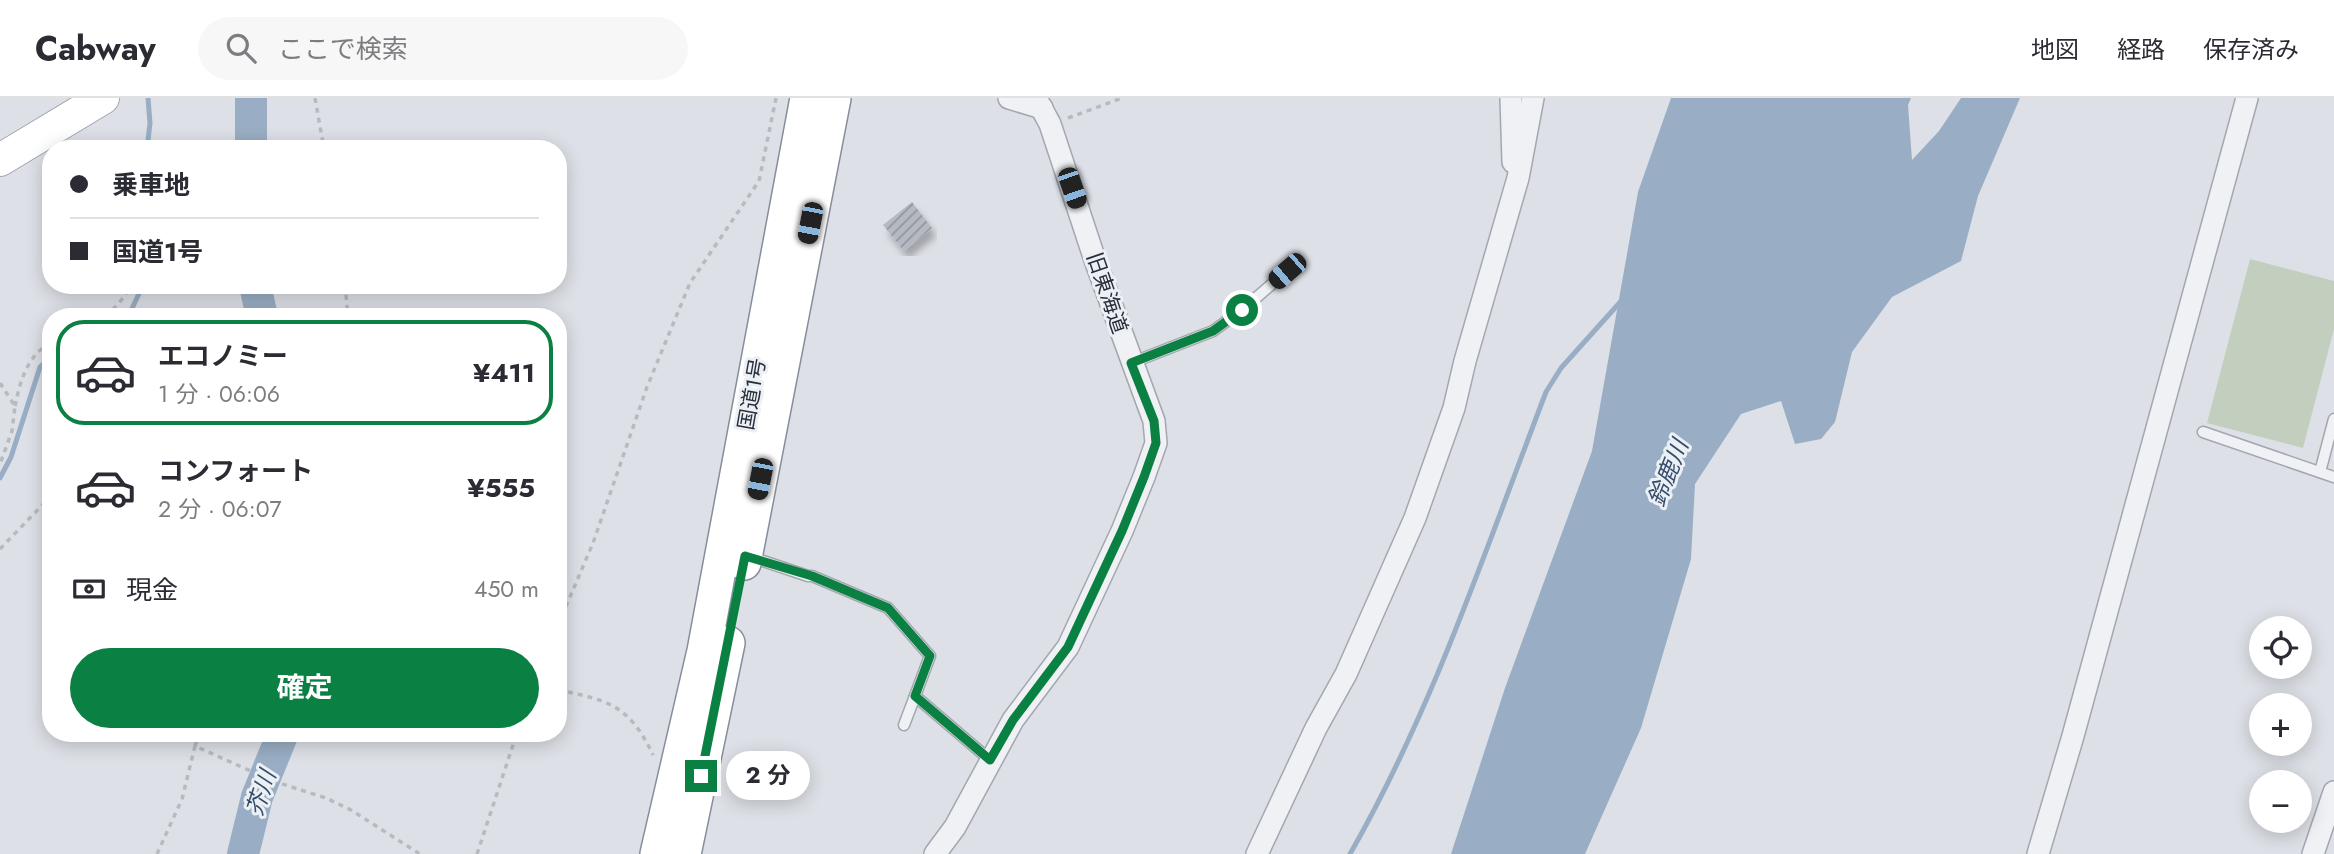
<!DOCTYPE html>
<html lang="ja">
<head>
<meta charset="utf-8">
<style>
	:root { --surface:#fff; --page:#f7f7f7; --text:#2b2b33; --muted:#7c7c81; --line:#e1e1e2; --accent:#0b8043 }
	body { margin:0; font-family:Jost,"Noto Sans JP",sans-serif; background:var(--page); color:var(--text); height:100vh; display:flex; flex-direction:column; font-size:26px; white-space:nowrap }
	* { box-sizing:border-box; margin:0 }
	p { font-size:23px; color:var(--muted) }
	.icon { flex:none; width:38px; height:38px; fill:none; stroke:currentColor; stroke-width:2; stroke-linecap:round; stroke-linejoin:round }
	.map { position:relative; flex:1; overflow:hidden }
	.side { position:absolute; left:42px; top:210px; width:525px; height:434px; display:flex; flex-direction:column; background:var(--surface); border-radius:28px; box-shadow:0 4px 18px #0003 }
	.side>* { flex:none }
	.top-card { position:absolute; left:42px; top:42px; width:525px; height:154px; border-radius:28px; box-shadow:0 4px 18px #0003; display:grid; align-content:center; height:154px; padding:0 28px; background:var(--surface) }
	.fabs { position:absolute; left:2249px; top:518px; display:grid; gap:14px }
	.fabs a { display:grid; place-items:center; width:63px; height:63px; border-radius:50%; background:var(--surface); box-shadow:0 4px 18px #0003; font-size:35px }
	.end { position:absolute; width:32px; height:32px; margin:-16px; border:9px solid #0b8043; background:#fff; box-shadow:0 0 0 4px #fff }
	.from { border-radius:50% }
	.bubble { position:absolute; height:49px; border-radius:24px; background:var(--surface); box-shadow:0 4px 18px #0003; font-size:23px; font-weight:700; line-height:49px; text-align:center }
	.car { position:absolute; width:21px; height:42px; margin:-21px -10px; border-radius:9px; box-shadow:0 0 5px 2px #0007; background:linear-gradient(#222 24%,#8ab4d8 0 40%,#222 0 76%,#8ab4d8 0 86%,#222 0) }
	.top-card b { display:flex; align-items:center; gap:24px; height:66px; font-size:26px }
	.top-card b+b { border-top:2px solid var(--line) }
	.top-card i { width:18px; height:18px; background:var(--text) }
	ul { padding:12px 0 0; list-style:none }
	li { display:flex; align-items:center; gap:21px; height:105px; margin:0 14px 10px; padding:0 14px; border:4px solid transparent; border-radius:28px }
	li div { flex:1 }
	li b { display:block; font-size:26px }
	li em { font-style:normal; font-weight:700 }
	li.current { border-color:var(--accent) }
	li>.icon { width:63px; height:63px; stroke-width:1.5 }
	.pay { display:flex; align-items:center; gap:18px; height:77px; padding:0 28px; font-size:26px }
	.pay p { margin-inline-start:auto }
	.cta { display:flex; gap:14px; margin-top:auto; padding:14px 28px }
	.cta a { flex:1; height:80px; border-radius:42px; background:var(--accent); color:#fff; font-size:28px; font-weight:700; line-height:80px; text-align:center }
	header { display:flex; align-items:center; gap:42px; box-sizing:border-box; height:98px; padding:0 35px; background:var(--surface); border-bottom:2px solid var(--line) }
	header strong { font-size:33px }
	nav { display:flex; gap:38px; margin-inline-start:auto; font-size:24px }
	.search { width:490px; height:63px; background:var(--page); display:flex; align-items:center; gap:18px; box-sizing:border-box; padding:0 24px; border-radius:38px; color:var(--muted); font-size:26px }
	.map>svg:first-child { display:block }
	.garden { fill:#c3cfbe }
	.water { fill:#99aec4 }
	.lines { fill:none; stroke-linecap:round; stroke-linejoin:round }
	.stream { stroke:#99aec4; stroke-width:5 }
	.river { stroke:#99aec4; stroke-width:32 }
	.building { fill:url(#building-hatch); filter:url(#shadow) }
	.service-casing { stroke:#a3a7af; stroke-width:13 }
	.minor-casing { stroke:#a3a7af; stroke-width:24 }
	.primary-casing { stroke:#9da5b1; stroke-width:34 }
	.trunk-casing { stroke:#858e9b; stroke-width:36 }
	.path { stroke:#b7bbc0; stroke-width:3.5; stroke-dasharray:5 5; stroke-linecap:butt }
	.service { stroke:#eff1f4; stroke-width:10 }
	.minor { stroke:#eff1f4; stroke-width:21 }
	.primary { stroke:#fff; stroke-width:32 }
	.trunk { stroke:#fff; stroke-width:33 }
	.route { stroke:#0b8043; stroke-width:9 }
	.labels { text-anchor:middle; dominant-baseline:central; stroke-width:6; stroke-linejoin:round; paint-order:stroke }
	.street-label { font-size:21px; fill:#272f3b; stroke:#eceff4 }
	.water-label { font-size:23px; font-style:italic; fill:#344d6c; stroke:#eceff4 }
</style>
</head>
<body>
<header>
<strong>Cabway</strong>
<div class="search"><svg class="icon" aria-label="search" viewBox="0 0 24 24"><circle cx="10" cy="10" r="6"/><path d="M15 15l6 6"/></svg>ここで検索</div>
<nav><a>地図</a><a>経路</a><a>保存済み</a></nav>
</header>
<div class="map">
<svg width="2334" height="756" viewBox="0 0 2334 756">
	<defs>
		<pattern id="building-hatch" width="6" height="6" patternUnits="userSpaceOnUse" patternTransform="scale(1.75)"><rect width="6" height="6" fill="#b4b9c2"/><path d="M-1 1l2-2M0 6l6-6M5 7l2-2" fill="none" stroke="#92979f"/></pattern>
		<filter id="shadow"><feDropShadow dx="4.5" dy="8" stdDeviation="3.5" flood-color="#0004"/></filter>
	</defs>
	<rect width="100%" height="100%" fill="#dde0e6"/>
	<!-- garden -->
	<path class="garden" d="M2250,161L2334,183V231L2303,350L2207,325Z"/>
	<!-- water -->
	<path class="water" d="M1671,0H1911L1908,7L1912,62L1939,33L1961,0H2020L1978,98L1961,163L1892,199L1852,254L1835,324L1821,341L1795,346L1781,303L1741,316L1695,386L1691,461L1641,630L1585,756H1451L1505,590L1592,353L1638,94Z"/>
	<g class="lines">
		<!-- stream -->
		<g class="stream">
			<path d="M147,51L150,25L148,0"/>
			<path d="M128,219L143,187"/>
			<path d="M0,380L11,359L40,269L51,259"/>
			<path d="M1350,756C1433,611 1486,450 1546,294L1561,270L1623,201"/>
		</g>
		<!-- river -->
		<g class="river">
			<path d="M251,51V0"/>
			<path d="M255,187L262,219"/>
			<path d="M243,756L257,699L283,635"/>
		</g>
	</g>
	<!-- building -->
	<path class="building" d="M912,104L932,130L904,153L883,127Z"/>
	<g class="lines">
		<!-- service casing -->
		<g class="service-casing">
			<g id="service">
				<path d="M1131,265L1213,233L1242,212L1287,173"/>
				<path d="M2203,334L2334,379"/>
				<path d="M2320,374L2334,321"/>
				<path d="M748,458L808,478H812L888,510L930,558L915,598L990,662"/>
				<path d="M904,627L915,598"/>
			</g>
		</g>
		<!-- minor casing -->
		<g class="minor-casing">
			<g id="minor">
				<path d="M1009,0L1042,10"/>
				<path d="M1511,0L1513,64"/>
				<path d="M935,756L955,729L1013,622L1068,549L1122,433L1144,379L1156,345L1154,323L1095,162L1050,26L1036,0"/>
				<path d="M1257,756L1316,630L1346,576L1415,420L1454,310L1465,263L1518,80L1533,0"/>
				<path d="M2038,756L2073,638L2247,0"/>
				<path d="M2313,756L2334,694"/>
			</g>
		</g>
		<!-- primary casing -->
		<g class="primary-casing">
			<path id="primary" d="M0,62L103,0"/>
		</g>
		<!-- trunk casing -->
		<g class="trunk-casing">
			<g id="trunk">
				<path d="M744,465L834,0"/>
				<path d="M657,756L704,553L807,0"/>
				<path d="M684,756L728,545"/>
			</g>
		</g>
		<!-- path -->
		<g class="path">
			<path d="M315,0L324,51"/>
			<path d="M1068,20L1122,0"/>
			<path d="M78,47L80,51"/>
			<path d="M345,187L348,219"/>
			<path d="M106,219L125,198L129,187"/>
			<path d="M144,219L145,216"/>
			<path d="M0,285L15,308L12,333L0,366"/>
			<path d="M15,308C20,284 27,257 51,245"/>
			<path d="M0,451L51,398"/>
			<path d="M558,527L593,445L647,289L690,185L759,83L776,0"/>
			<path d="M558,592C609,602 630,608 653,657"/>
			<path d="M195,648L200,635"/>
			<path d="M157,756L182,701L195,648L273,683L326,700L351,712L420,756"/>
			<path d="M477,756L517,635"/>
		</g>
		<!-- service -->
		<use href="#service" class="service"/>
		<!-- minor -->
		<use href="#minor" class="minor"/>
		<!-- primary -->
		<use href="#primary" class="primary"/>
		<!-- trunk -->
		<use href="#trunk" class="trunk"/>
	</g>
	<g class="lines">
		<!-- route -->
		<path class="route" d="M701,678L745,458L812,478L888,510L930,558L915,598L990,662L1013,622L1068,549L1122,433L1144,379L1156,345L1154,323L1131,265L1213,233L1242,212"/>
	</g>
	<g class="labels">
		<!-- street labels -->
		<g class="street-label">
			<text transform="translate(1107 195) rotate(71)">旧東海道</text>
			<text transform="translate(752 296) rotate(-80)">国道1号</text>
		</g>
		<!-- water labels -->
		<g class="water-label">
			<text transform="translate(1668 375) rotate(-68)">鈴鹿川</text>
			<text transform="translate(261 695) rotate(-71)">芥川</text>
		</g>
	</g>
</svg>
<div class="fabs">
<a><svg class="icon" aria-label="locate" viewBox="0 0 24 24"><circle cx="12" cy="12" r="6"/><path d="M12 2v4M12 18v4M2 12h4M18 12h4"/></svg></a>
<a>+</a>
<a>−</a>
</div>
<i class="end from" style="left:1242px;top:212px"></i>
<i class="end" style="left:701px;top:678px"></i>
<div class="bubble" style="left:726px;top:653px;width:84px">2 分</div>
<i class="car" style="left:1072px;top:90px;rotate:161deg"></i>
<i class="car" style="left:810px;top:125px;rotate:191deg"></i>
<i class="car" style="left:1287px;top:173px;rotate:229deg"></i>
<i class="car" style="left:760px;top:381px;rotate:191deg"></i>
<div class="top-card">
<b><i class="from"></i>乗車地</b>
<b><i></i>国道1号</b>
</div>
<section class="side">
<ul>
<li class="current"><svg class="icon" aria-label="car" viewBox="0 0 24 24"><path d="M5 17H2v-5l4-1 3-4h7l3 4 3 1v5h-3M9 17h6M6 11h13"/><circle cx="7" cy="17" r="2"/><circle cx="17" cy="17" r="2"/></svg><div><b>エコノミー</b><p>1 分 · 06:06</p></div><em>¥411</em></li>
<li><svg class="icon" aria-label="car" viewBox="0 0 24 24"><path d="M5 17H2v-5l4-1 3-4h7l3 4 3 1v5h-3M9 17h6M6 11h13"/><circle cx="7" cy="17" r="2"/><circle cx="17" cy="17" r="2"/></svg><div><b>コンフォート</b><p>2 分 · 06:07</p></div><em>¥555</em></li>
</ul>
<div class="pay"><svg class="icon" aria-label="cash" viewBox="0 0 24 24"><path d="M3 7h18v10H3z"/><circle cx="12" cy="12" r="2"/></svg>現金<p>450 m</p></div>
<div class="cta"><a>確定</a></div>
</section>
</div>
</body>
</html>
